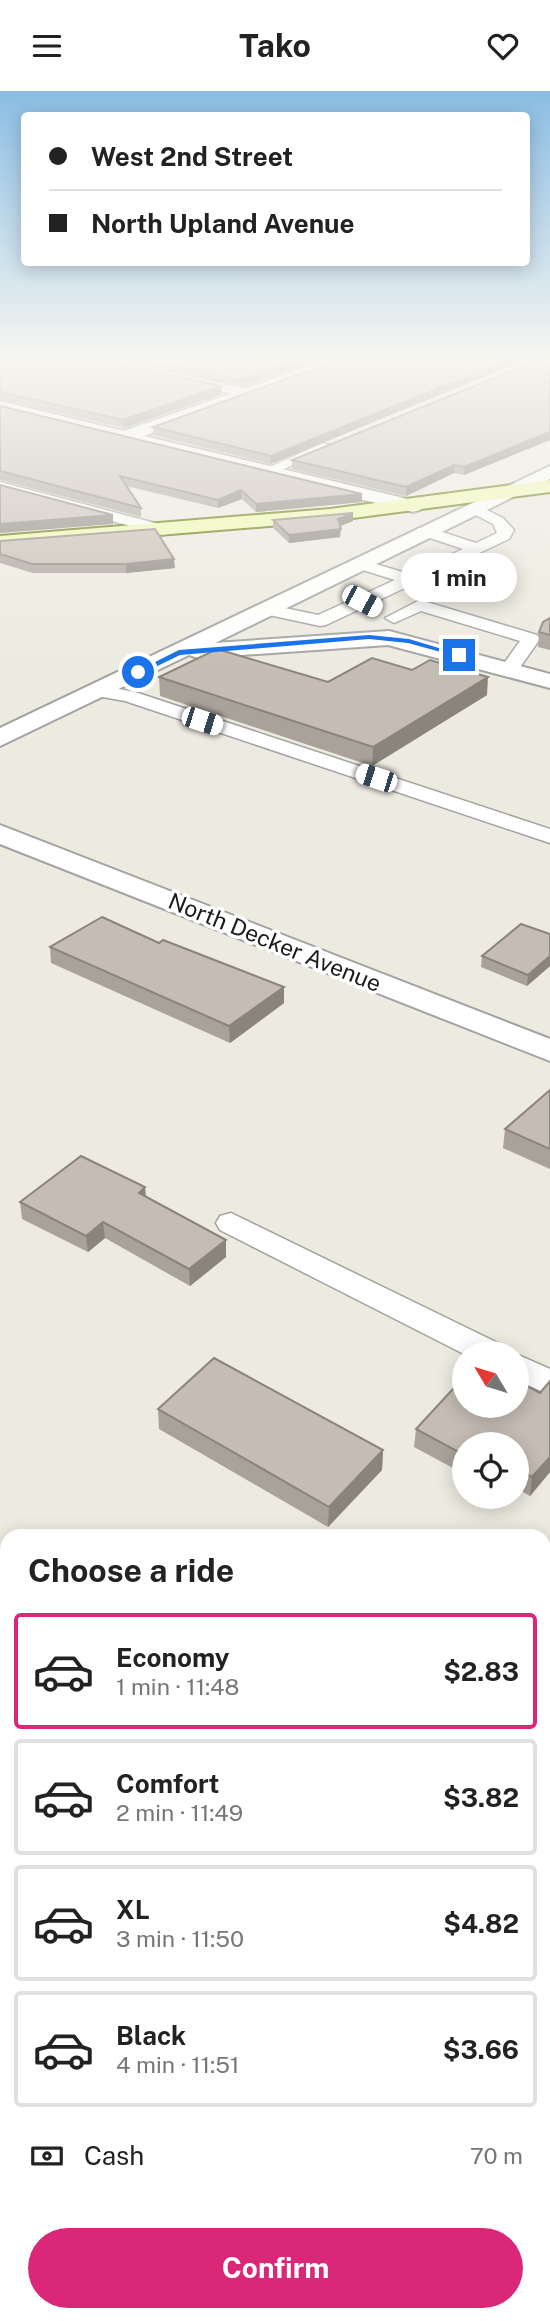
<!DOCTYPE html>
<html lang="en">
<head>
<meta charset="utf-8">
<style>
	:root { --surface:#fff; --page:#f6f6f6; --text:#222; --muted:#767676; --line:#e0e0e0; --accent:#db2777 }
	body { margin:0; font-family:"Public Sans",sans-serif; background:var(--page); color:var(--text); height:100vh; display:flex; flex-direction:column; font-size:26px; white-space:nowrap }
	* { box-sizing:border-box; margin:0 }
	p { font-size:23px; color:var(--muted) }
	.icon { flex:none; width:38px; height:38px; fill:none; stroke:currentColor; stroke-width:2; stroke-linecap:round; stroke-linejoin:round }
	.map { position:relative; flex:1; overflow:hidden }
	.panel { position:absolute; left:0px; top:1438px; width:551px; height:793px; display:flex; flex-direction:column; background:var(--surface); border-radius:21px 21px 0 0; box-shadow:0 4px 18px #0003 }
	.panel>* { flex:none }
	.hud { position:absolute; left:21px; top:21px; width:509px; height:154px; border-radius:7px; box-shadow:0 4px 18px #0003; display:grid; align-content:center; height:154px; padding:0 28px; background:var(--surface) }
	.needle { width:46px; rotate:308deg }
	.tools { position:absolute; left:452px; top:1250px; display:grid; gap:14px }
	.tools a { display:grid; place-items:center; width:77px; height:77px; border-radius:50%; background:var(--surface); box-shadow:0 4px 18px #0003; font-size:35px }
	.end { position:absolute; width:32px; height:32px; margin:-16px; border:9px solid #1a73e8; background:#fff; box-shadow:0 0 0 4px #fff }
	.from { border-radius:50% }
	.bubble { position:absolute; height:49px; border-radius:24px; background:var(--surface); box-shadow:0 4px 18px #0003; font-size:23px; font-weight:700; line-height:49px; text-align:center }
	.car { position:absolute; width:21px; height:42px; margin:-21px -10px; border-radius:9px; box-shadow:0 0 5px 2px #0007; background:linear-gradient(#fff 24%,#345 0 40%,#fff 0 76%,#345 0 86%,#fff 0) }
	.hud b { display:flex; align-items:center; gap:24px; height:66px; font-size:26px }
	.hud b+b { border-top:2px solid var(--line) }
	.hud i { width:18px; height:18px; background:var(--text) }
	ul { padding:0; list-style:none }
	li { display:flex; align-items:center; gap:21px; height:116px; margin:0 14px 10px; padding:0 14px; border:4px solid var(--line); border-radius:7px }
	li div { flex:1 }
	li b { display:block; font-size:26px }
	li em { font-style:normal; font-weight:700 }
	li.active { border-color:var(--accent) }
	li>.icon { width:63px; height:63px; stroke-width:1.5 }
	h2 { padding:0 28px; font-size:32px; line-height:84px }
	.pay { display:flex; align-items:center; gap:18px; height:77px; padding:0 28px; font-size:26px }
	.pay p { margin-inline-start:auto }
	.cta { display:flex; gap:14px; margin-top:auto; padding:14px 28px }
	.cta a { flex:1; height:80px; border-radius:42px; background:var(--accent); color:#fff; font-size:28px; font-weight:700; line-height:80px; text-align:center }
	header { display:flex; justify-content:space-between; align-items:center; height:91px; padding:0 28px; background:var(--surface); font-size:32px; font-weight:700 }
	.map>svg:first-child { display:block }
	.lines { fill:none; stroke-linecap:round; stroke-linejoin:round }
	.lane-casing { stroke:#a2a2a2; stroke-width:3 }
	.street-casing { stroke:#a2a2a2; stroke-width:4 }
	.secondary-casing { stroke:#5d7201; stroke-width:4 }
	.lane { fill:#fff; fill-rule:evenodd }
	.street { fill:#fff; fill-rule:evenodd }
	.secondary { fill:#f1fbb0; fill-rule:evenodd }
	.wall { fill:#a9a29a }
	.shaded-wall { fill:#8a847d }
	.building { fill:#c5bcb3; stroke:#8a847d; stroke-width:2 }
	.route { fill:#1a73e8 }
	.labels { text-anchor:middle; dominant-baseline:central; stroke-width:7; stroke-linejoin:round; paint-order:stroke }
	.street-label { font-size:23px; fill:#1b1b1b; stroke:#fff }
</style>
</head>
<body>
<header><svg class="icon" aria-label="menu" viewBox="0 0 24 24"><path d="M4 6h16M4 12h16M4 18h16"/></svg>Tako<svg class="icon" aria-label="heart" viewBox="0 0 24 24"><path d="M12 20l-8-8c-3-5 5-10 8-4 3-6 11-1 8 4z"/></svg></header>
<div class="map">
<svg width="550" height="2230" viewBox="0 0 550 2230">
	<rect width="100%" height="100%" fill="#edeae0"/>
	<g class="lines">
		<!-- lane casing -->
		<g class="lane-casing">
			<g id="lane">
				<path d="M185,285L248,298L254,302L248,306L181,292L179,289Z"/>
				<path d="M323,352L335,355L275,382L263,379Z"/>
				<path d="M0,391L170,436L172,439L164,444L0,400Z"/>
				<path d="M473,412L503,427L514,439L509,448L326,534L320,535L260,522L257,518L266,513L318,524L395,489L353,476V470L359,468L409,483L463,458L418,443V437H430L476,452L497,442L493,433L468,420V414Z"/>
				<path d="M420,509L537,544L540,548L516,582H502L500,578L520,550L421,520L394,532L385,527Z"/>
				<path d="M98,594L135,601L550,738V752L125,610L91,604L89,600Z"/>
				<path d="M231,1122L502,1254L506,1262L464,1263L220,1139L216,1132L220,1125Z"/>
				<path d="M516,1263L550,1278V1304L516,1289Z"/>
			</g>
		</g>
		<!-- street casing -->
		<g class="street-casing">
			<g id="street">
				<path d="M330,268H352L144,345L420,411L423,415L420,419L413,421L0,320V310L124,340Z"/>
				<path d="M550,375V388L215,552L389,540L550,583V597L388,554L198,567L189,564L0,655V637Z"/>
				<path d="M0,734L550,948V970L0,753Z"/>
				<path d="M0,1461L7,1464V1506L0,1503Z"/>
				<path d="M544,1822L550,1824V1883L544,1880Z"/>
				<path d="M550,2106V2181L544,2183V2108Z"/>
				<path d="M471,2224H540L538,2230H469Z"/>
			</g>
		</g>
		<!-- secondary casing -->
		<g class="secondary-casing">
			<path id="secondary" d="M550,389V401L330,430L0,457V445L330,418Z"/>
		</g>
		<!-- lane -->
		<use href="#lane" class="lane"/>
		<!-- street -->
		<use href="#street" class="street"/>
		<!-- secondary -->
		<use href="#secondary" class="secondary"/>
	</g>
	<!-- wall -->
	<g class="wall">
		<path d="M0,268L222,303L124,337L0,308Z"/>
		<path d="M108,268H323L241,296Z"/>
		<path d="M341,268L271,373L153,344V336Z"/>
		<path d="M550,268V349L464,384L454,382L406,405L292,378V369Z"/>
		<path d="M0,315L362,403V411L256,421L242,408L218,417L126,395L141,417V426L0,389Z"/>
		<path d="M353,422V430L340,435V446L289,452L273,437V429Z"/>
		<path d="M0,450L175,477L126,482H33L0,472Z"/>
		<path d="M550,527V559L538,556L539,541Z"/>
		<path d="M159,586L328,591L487,604L372,675L160,605Z"/>
		<path d="M550,843V875L527,895L481,876L482,865Z"/>
		<path d="M50,856L284,912L230,952L51,872Z"/>
		<path d="M550,999V1078L503,1057L505,1038Z"/>
		<path d="M145,1096L146,1106L226,1149V1166L190,1195L105,1147L88,1161L22,1128L20,1111Z"/>
		<path d="M550,1290V1381L530,1405L516,1397V1353H464V1383L414,1356L416,1338L540,1302Z"/>
		<path d="M158,1318L383,1359L382,1379L328,1436L159,1338Z"/>
	</g>
	<!-- shaded-wall -->
	<g class="shaded-wall">
		<path d="M302,268H323L241,296V289Z"/>
		<path d="M511,268H528L271,373V365Z"/>
		<path d="M222,295V303L124,337L123,329Z"/>
		<path d="M550,341V349L464,384V376Z"/>
		<path d="M454,374V382L406,405V396Z"/>
		<path d="M241,399L242,408L218,417V409Z"/>
		<path d="M362,403V411L256,421V413Z"/>
		<path d="M353,422V430L338,436V428Z"/>
		<path d="M113,424V433L0,442V433Z"/>
		<path d="M341,438L340,446L289,452V444Z"/>
		<path d="M174,468L175,477L126,482V473Z"/>
		<path d="M488,586L487,604L372,675L373,656Z"/>
		<path d="M550,865V875L527,895L528,884Z"/>
		<path d="M284,896V912L230,952L229,935Z"/>
		<path d="M145,1096L146,1113L139,1102Z"/>
		<path d="M103,1131L105,1147L88,1161L86,1145Z"/>
		<path d="M226,1149V1166L190,1195L189,1178Z"/>
		<path d="M383,1359L382,1379L328,1436L329,1416Z"/>
		<path d="M550,1366V1381L530,1405L532,1386Z"/>
	</g>
	<!-- building -->
	<g class="building">
		<path d="M0,268H94L222,295L123,329L0,301Z"/>
		<path d="M141,268H302L241,289Z"/>
		<path d="M341,268H511L271,365L153,336Z"/>
		<path d="M541,268H550V341L464,376L454,374L406,396L292,369Z"/>
		<path d="M0,315L362,403L256,413L241,399L218,409L120,385L141,417L0,380Z"/>
		<path d="M0,394L113,424L0,433Z"/>
		<path d="M353,422L338,428L341,438L289,444L273,429Z"/>
		<path d="M155,438L174,468L126,473H32L0,463V450Z"/>
		<path d="M550,527V544L539,541L543,531Z"/>
		<path d="M217,558L328,591L372,567L412,579L430,569L488,586L373,656L159,586Z"/>
		<path d="M102,826L159,852L163,849L284,896L229,935L50,856Z"/>
		<path d="M521,833L550,843V865L528,884L482,865Z"/>
		<path d="M550,999V1058L505,1038Z"/>
		<path d="M81,1065L145,1096L139,1102L226,1149L189,1178L103,1131L86,1145L20,1111Z"/>
		<path d="M214,1267L383,1359L329,1416L158,1318Z"/>
		<path d="M464,1286V1314H516V1289L540,1302L550,1290V1366L532,1386L516,1378V1353H464V1364L416,1338Z"/>
	</g>
	<!-- sky -->
	<linearGradient id="sky" x2="0" y2="1"><stop stop-color="#8abde4"/><stop offset="0.46" stop-color="#f7f6f1"/><stop offset="1" stop-color="#f7f6f1" stop-opacity="0"/></linearGradient>
	<rect width="550" height="580" fill="url(#sky)"/>
	<!-- route -->
	<path class="route" d="M369,544L409,548L462,564L459,566L408,552L369,548L180,564L141,583L135,581L179,559Z"/>
	<g class="labels">
		<!-- street labels -->
		<g class="street-label">
			<text transform="translate(275 851) rotate(22)">North Decker Avenue</text>
		</g>
	</g>
</svg>
<div class="tools">
<a><svg class="needle" viewBox="-14 -14 28 28"><path d="M0-13l5 13h-10z" fill="#e53935"/><path d="M0 13l5-13h-10z" fill="#767676"/></svg></a>
<a><svg class="icon" aria-label="locate" viewBox="0 0 24 24"><circle cx="12" cy="12" r="6"/><path d="M12 2v4M12 18v4M2 12h4M18 12h4"/></svg></a>
</div>
<i class="end from" style="left:138px;top:581px"></i>
<i class="end" style="left:459px;top:564px"></i>
<div class="bubble" style="left:401px;top:462px;width:116px">1 min</div>
<i class="car" style="left:362px;top:510px;rotate:118deg"></i>
<i class="car" style="left:202px;top:630px;rotate:108deg"></i>
<i class="car" style="left:376px;top:687px;rotate:288deg"></i>
<div class="hud">
<b><i class="from"></i>West 2nd Street</b>
<b><i></i>North Upland Avenue</b>
</div>
<section class="panel">
<h2>Choose a ride</h2>
<ul>
<li class="active"><svg class="icon" aria-label="car" viewBox="0 0 24 24"><path d="M5 17H2v-5l4-1 3-4h7l3 4 3 1v5h-3M9 17h6M6 11h13"/><circle cx="7" cy="17" r="2"/><circle cx="17" cy="17" r="2"/></svg><div><b>Economy</b><p>1 min · 11:48</p></div><em>$2.83</em></li>
<li><svg class="icon" aria-label="car" viewBox="0 0 24 24"><path d="M5 17H2v-5l4-1 3-4h7l3 4 3 1v5h-3M9 17h6M6 11h13"/><circle cx="7" cy="17" r="2"/><circle cx="17" cy="17" r="2"/></svg><div><b>Comfort</b><p>2 min · 11:49</p></div><em>$3.82</em></li>
<li><svg class="icon" aria-label="car" viewBox="0 0 24 24"><path d="M5 17H2v-5l4-1 3-4h7l3 4 3 1v5h-3M9 17h6M6 11h13"/><circle cx="7" cy="17" r="2"/><circle cx="17" cy="17" r="2"/></svg><div><b>XL</b><p>3 min · 11:50</p></div><em>$4.82</em></li>
<li><svg class="icon" aria-label="car" viewBox="0 0 24 24"><path d="M5 17H2v-5l4-1 3-4h7l3 4 3 1v5h-3M9 17h6M6 11h13"/><circle cx="7" cy="17" r="2"/><circle cx="17" cy="17" r="2"/></svg><div><b>Black</b><p>4 min · 11:51</p></div><em>$3.66</em></li>
</ul>
<div class="pay"><svg class="icon" aria-label="cash" viewBox="0 0 24 24"><path d="M3 7h18v10H3z"/><circle cx="12" cy="12" r="2"/></svg>Cash<p>70 m</p></div>
<div class="cta"><a>Confirm</a></div>
</section>
</div>
</body>
</html>
